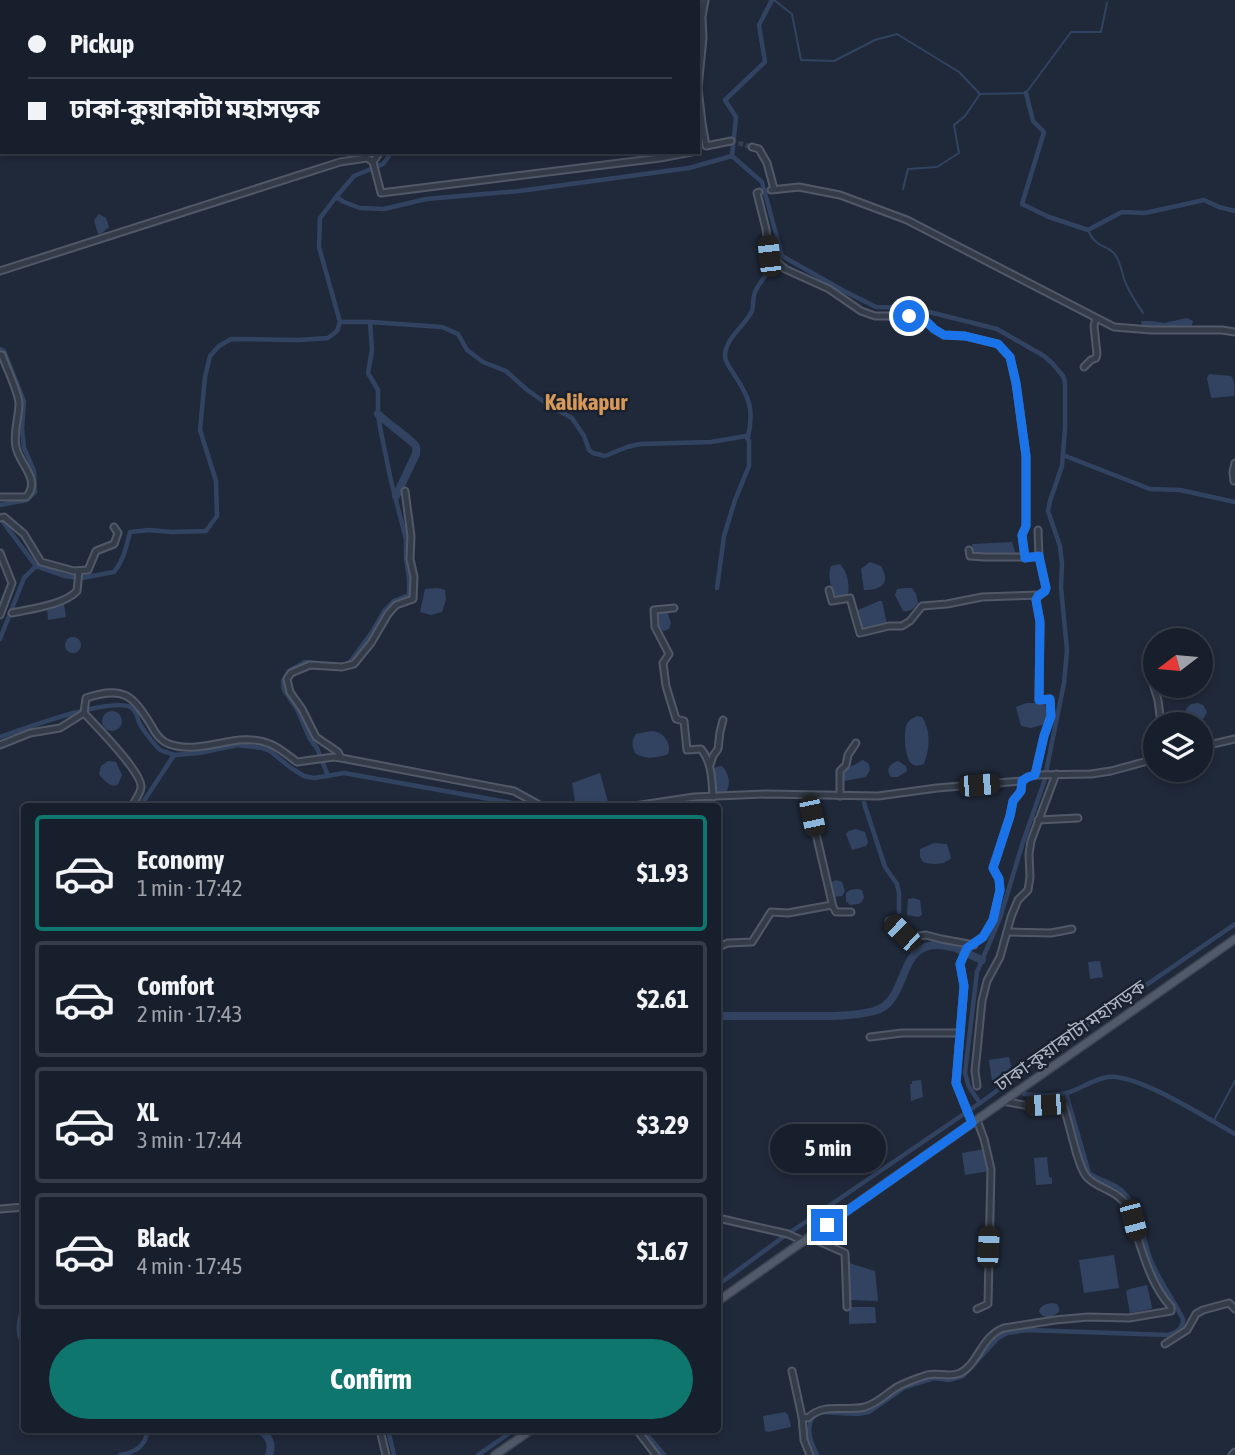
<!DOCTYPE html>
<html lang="en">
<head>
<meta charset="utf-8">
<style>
	:root { --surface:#181f2c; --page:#252c38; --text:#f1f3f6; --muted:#9fa2a9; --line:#363d48; --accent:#0f766e }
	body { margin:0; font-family:"Asap Condensed","Noto Sans Bengali",sans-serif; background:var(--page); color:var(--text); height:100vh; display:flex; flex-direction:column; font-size:26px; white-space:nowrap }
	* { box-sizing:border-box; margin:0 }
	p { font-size:23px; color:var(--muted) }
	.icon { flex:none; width:38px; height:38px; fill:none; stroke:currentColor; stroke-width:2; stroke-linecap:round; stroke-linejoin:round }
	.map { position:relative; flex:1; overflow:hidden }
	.side { position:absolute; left:21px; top:803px; width:700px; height:630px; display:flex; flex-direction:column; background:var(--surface); border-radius:7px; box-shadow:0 4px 10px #0003,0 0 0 2px var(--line) }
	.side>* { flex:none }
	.hud { position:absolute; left:0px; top:0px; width:700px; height:154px; box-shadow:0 4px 10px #0003,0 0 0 2px var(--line); display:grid; align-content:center; height:154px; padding:0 28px; background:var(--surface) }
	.needle { width:46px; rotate:254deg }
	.buttons { position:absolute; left:1143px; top:628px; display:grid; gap:14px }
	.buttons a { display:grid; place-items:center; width:70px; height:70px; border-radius:50%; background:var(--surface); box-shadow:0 4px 10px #0003,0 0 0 2px var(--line); font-size:35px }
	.end { position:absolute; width:32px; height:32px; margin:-16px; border:9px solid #1a73e8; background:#fff; box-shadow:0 0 0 4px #fff }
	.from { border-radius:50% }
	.bubble { position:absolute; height:49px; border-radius:24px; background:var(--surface); box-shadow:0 4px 10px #0003,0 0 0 2px var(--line); font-size:23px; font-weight:700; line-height:49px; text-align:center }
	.car { position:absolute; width:21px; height:42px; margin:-21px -10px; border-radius:9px; box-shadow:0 0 5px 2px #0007; background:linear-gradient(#222 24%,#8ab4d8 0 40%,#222 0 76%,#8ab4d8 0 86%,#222 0) }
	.hud b { display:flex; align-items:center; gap:24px; height:66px; font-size:26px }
	.hud b+b { border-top:2px solid var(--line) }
	.hud i { width:18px; height:18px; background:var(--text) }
	ul { padding:12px 0 0; list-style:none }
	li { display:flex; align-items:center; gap:21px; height:116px; margin:0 14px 10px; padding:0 14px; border:4px solid var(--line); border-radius:7px }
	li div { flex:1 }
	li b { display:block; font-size:26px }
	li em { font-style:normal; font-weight:700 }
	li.on { border-color:var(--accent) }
	li>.icon { width:63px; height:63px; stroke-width:1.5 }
	.cta { display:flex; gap:14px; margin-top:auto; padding:14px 28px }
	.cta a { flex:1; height:80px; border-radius:42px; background:var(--accent); color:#fff; font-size:28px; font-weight:700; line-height:80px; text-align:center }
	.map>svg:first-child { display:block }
	.water { fill:#324362 }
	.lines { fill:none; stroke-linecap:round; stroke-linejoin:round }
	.stream { stroke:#324362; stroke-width:2 }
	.canal { stroke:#324362; stroke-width:4.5 }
	.river { stroke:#324362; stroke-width:8 }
	.minor-tunnel { stroke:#353e4f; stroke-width:5; stroke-dasharray:5 2.5; stroke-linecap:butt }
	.minor-casing { stroke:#515968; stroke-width:9 }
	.major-casing { stroke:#3d4553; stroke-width:10 }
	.minor { stroke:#343c4a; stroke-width:5 }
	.major { stroke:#515a6a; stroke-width:7 }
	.route { stroke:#1a73e8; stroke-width:9 }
	.labels { text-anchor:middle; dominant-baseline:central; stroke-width:5; stroke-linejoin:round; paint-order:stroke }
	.street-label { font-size:19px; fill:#aeb6c6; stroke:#19212f }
	.quarter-label { font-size:23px; font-weight:bold; fill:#d89858; stroke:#19212f }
</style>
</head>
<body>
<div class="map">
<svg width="1235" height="1455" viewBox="0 0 1235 1455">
	<rect width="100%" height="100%" fill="#20293a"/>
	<!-- water -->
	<g class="water">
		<path d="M99,214L106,218L109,227L101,234H98L94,220Z"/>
		<path d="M1187,318L1193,321L1191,328H1155L1142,325L1141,321H1152L1164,323Z"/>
		<path d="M1209,374L1231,376C1235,380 1235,390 1234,396L1212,398L1211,397L1207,378Z"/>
		<path d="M1012,542L1016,555L974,554L972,544Z"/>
		<path d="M870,562L881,566C891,583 882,590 864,590L861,569Z"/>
		<path d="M840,564C847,571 850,585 848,594L838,598C831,592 827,575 831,566Z"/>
		<path d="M438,588L445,590L446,600L442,612L431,615L420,612L425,589Z"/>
		<path d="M905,588H912L916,594L918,603C913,609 911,612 903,611L895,595L897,589Z"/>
		<path d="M879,601H882L887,624L861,631L856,611Z"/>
		<path d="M64,604L66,617L48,620L47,607Z"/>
		<path d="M661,611H667L671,623L669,629L664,631L659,629L656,619V614Z"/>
		<circle cx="73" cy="645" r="8"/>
		<path d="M1026,703H1044L1048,715L1045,724L1031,728L1021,726L1016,707Z"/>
		<path d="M1198,703L1203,705L1207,712L1203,719L1192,723L1188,721L1185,715L1186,709L1191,704Z"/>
		<circle cx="112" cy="721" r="10"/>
		<path d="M917,716L922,717C931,731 930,748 924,764C920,765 917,767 912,764C905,760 903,731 907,724C910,719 912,719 917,716Z"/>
		<path d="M651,731C663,731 672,743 668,754C658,758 645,760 635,753C632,746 631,741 636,734Z"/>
		<path d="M863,760L869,764L870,770L866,777L844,781L843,771Z"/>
		<path d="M108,761L116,762L122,775C120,778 120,782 118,784C111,790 102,778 99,774L101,766Z"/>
		<path d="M898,761L906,766L907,771L898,777H891C885,769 890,764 898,761Z"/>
		<path d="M722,766C729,773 731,784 726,793L721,794L716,791L713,771L716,767Z"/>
		<path d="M600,773L609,806L576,807L572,783Z"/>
		<path d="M856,829L865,832L868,842L866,846L852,850L846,834L848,831Z"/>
		<path d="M934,843L947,844L951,858C945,865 932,865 923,862L920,857V849Z"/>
		<path d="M836,880L842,882L845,891L842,896L833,897L832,882Z"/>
		<path d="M857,889L862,890L864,897L862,902L858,904L850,905L846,901V893L850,890Z"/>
		<path d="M913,898L920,900L922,915L918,917L907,915L908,899Z"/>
		<path d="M1100,961L1103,977L1090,979L1088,962Z"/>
		<path d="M1009,1057L1012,1071L992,1081L989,1060Z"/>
		<path d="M921,1080L923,1097L911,1101L910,1084H912V1081Z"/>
		<path d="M985,1149L989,1171L965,1175L962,1153Z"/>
		<path d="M1047,1157L1049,1177L1052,1178V1184L1036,1185L1034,1158Z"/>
		<path d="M1114,1255L1119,1288L1084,1293L1079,1260Z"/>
		<path d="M849,1263L875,1271L878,1301L850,1300Z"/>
		<path d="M1147,1285L1152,1307L1151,1309L1130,1313L1126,1291L1130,1289Z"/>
		<path d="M1053,1303L1057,1304L1059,1308V1312C1052,1317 1043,1320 1039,1311L1041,1307L1046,1304Z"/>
		<path d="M849,1307H875L876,1323L849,1324Z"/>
		<path d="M785,1412L788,1415L791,1426L790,1427L768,1432L765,1431L763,1416Z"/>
	</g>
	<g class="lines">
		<!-- stream -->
		<g class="stream">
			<path d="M774,0L792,14L801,60L834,61L875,40L897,34L959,72L980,94L1026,93L1071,32H1101L1107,3"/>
			<path d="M903,189L908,169L937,167L959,153L954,125L965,116L980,94"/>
			<path d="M1088,230C1097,251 1108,243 1116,256C1122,265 1122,278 1128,288C1132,297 1138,305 1143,313"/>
			<path d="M1213,1122L1235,1081"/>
		</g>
		<!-- canal -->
		<g class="canal">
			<path d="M20,2L21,0"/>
			<path d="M326,2L328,0"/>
			<path d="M0,20L2,19"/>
			<path d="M1026,93L1033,121L1044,132L1022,204L1049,217L1088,230L1122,212L1145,213L1204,200L1219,207L1235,211"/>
			<path d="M732,156L736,117L725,100L765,62L759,25L772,0"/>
			<path d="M336,197L354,176L383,164L392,152"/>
			<path d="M340,322H370L442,327L458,334L467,350L483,362L506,371L526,389L550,406L572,418L584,436L589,450L593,453L605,456L627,447L640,444L711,442L746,436L749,441V466L735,500L724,536L717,588"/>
			<path d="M0,349L4,351L24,401L22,429L24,448L34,471L35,492L27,500L0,505"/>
			<path d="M748,437C754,411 750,398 735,376C732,370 726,364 725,357C724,339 745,326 752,311C754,304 752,297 756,290C762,278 774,266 782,256"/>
			<path d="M1063,455L1150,489L1180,490L1235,502"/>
			<path d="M0,518L36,566L65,576L81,578L114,572C124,560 126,547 130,532L149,530L172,532L206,531L217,516L216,481L200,430L205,377L210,356L219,346L231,339L299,340L328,338L337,331L340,322L319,247L320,218L336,197L344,202L360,208L384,209L426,199L519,191L689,168L732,156L762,182L782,256L844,291L876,307L913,308L997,329L1044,356L1052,363L1063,376L1065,382V428L1062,466L1050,501L1048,511L1060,546L1062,564L1061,588L1067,650L1064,683L1044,782L1023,842L1000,918L977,972L965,1073L969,1087L980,1103"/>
			<path d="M0,639L24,578L36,566"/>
			<path d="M314,663L305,662L289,671L283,681L284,690L297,709L310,739L317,748L328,776"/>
			<path d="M346,664L350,662L372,632L385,610L394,601L409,595V579L406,558V539L391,481L380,427L378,414V390L368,373L372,350L370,322"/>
			<path d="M0,737C23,729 114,695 132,708C137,712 137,717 139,722C142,729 154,744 159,749C163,752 170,753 174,755"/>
			<path d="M864,803L885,867L897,884L899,893V912"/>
			<path d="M140,807L174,755L199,753L238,745L262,748L270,751L291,768L304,776L314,778L344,773L512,803L521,807"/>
			<path d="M1024,1094C1038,1096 1054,1096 1067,1093C1081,1089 1093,1079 1108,1077C1137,1073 1208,1119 1235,1134"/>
			<path d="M718,1285L779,1240L980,1103L1069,1038L1235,924"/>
			<path d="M821,1412L857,1414L869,1412L905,1387L934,1378L949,1380L963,1376L998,1338L1007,1333L1027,1330L1168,1335C1177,1332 1183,1329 1183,1319C1173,1299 1160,1282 1151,1261C1143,1241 1140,1211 1126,1195C1116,1182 1100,1182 1089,1173L1066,1093"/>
			<path d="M813,1417C805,1429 811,1443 817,1455"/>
			<path d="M388,1430L394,1455"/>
			<path d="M643,1430L664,1455"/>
			<path d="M120,1455C135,1453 147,1445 147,1430"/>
			<path d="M478,1455L514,1430"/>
		</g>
		<!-- river -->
		<g class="river">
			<path d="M378,414C384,421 415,442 416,447C417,449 416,451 416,454L396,496"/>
			<path d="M718,1016C746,1016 775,1016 804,1016C827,1016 851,1017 874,1011C913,1001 893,932 952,947C962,950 972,956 982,960"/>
			<path d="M24,1309C21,1320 18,1332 24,1342"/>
			<path d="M259,1430C269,1435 273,1444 269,1455"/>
		</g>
		<!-- minor-tunnel -->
		<path class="minor-tunnel" d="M731,141L752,147"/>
		<!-- minor casing -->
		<g class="minor-casing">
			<g id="minor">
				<path d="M306,0L307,2"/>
				<path d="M705,0L702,17L703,38L698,88L702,123L706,146L731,141"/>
				<path d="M35,2L40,0"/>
				<path d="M0,34H2"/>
				<path d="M752,147L759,149L767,163L774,189"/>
				<path d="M373,162L381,193L660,158L692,152"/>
				<path d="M373,162L380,152"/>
				<path d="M771,190L799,187L840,195L907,220L1114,327L1151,330H1222L1235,332"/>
				<path d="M759,192L757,193L766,229L769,255L785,269L829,289L861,311L875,316H909L926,321L934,329L944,335L965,336L998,344L1010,357L1016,383L1026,456V526L1022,535L1025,558"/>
				<path d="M0,271L340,162L367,158L373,162"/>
				<path d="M0,355H2C6,367 18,391 19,403C19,418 13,432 16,447C19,464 42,480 26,497H0"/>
				<path d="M1084,367L1091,360L1096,358L1097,354L1094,326L1096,318"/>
				<path d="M1234,481L1233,472L1235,463"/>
				<path d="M0,518L4,517L24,534L41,562L74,571L88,570L96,551L114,544L118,533L114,527"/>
				<path d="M969,550L970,556L984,557H1039"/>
				<path d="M0,553L12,583L0,615"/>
				<path d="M829,590L832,601L850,598L860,633L889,626H902L910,621L922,606L947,604L982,597L1040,595"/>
				<path d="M674,608L654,610L655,627L669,654L663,663L666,686L676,719L684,721L687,750L701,749C712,762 712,781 713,797"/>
				<path d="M12,613C30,609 64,605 77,591L79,571"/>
				<path d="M1155,670L1152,681L1158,700L1161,724"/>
				<path d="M0,745L30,733L60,728L84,713"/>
				<path d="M1200,747L1235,739"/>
				<path d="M341,758L338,752L316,737L302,709L290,692L287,679L291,673L310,665L342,667L354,664L371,643L388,614L396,605L413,599L414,577L410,559L411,536L405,491"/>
				<path d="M710,765L713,756L718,749L720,732L723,720"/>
				<path d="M1035,775L1044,736L1051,716L1050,699L1039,700L1040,622L1036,600L1038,596L1045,591L1046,588L1039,557L1038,530"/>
				<path d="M807,795L833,907"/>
				<path d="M840,796V771L846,765L848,755L856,743"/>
				<path d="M132,807C134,801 141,793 141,787C142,772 96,726 84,713L86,698C123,686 132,694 151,725C155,733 160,741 169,744C202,756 238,730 270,744C280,748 289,756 297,762L334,757L341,758L514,791L543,807"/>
				<path d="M628,807L694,797L766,794L878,796L937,788L1022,781"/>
				<path d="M1038,820L1078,818"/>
				<path d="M889,921L902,933L912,937L926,935L941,939L974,945"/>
				<path d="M1007,932L1051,933L1072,929"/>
				<path d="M718,947L728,943L752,942L771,912L788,913L832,905L836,912H851"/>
				<path d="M870,1037L902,1033H959"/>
				<path d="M977,1086L975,1071L982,1001L987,981L1000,957L1011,917L1018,900L1028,890L1030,877L1029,854L1031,841L1056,774"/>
				<path d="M972,1123L956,1083L964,986L960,964L967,948L983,937L993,920L1000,890L999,879L993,868L1010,816L1013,801L1021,791L1022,781L1028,777L1035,775L1091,774L1111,771L1155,759"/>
				<path d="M0,1209L24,1207"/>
				<path d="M718,1218L788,1234L803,1241"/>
				<path d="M809,1237L845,1253L847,1307"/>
				<path d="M977,1309L988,1304L991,1169L984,1139L977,1120"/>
				<path d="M1165,1344L1187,1330L1196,1314L1203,1310L1229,1303L1235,1309"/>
				<path d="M792,1371L802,1417L804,1440L810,1455"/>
				<path d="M802,1417L808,1418C825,1402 844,1412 865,1407C878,1403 886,1394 897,1387C906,1382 918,1378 927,1375C938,1372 949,1378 960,1373C978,1365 981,1336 1004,1328L1055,1320L1088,1317L1129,1318L1171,1311V1307C1155,1289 1147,1267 1140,1245C1136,1233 1135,1220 1129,1209C1116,1187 1097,1190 1086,1176C1076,1162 1070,1123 1063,1105L1029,1106L1003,1101"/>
				<path d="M380,1430L386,1455"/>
				<path d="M637,1430L656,1455"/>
				<path d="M1232,1455L1235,1452"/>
			</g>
		</g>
		<!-- major casing -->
		<g class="major-casing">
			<g id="major">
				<path d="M718,1301L1235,939"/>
				<path d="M495,1455L531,1430"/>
			</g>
		</g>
		<!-- minor -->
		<use href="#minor" class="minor"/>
		<!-- major -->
		<use href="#major" class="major"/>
	</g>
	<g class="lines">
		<!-- route -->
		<path class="route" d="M827,1225L972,1123L956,1083L964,986L960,964L967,948L983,937L993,920L1000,890L999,879L993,868L1010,816L1013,801L1021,791L1022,781L1028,777L1035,775L1044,736L1051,716L1050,699L1039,700L1040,622L1036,600L1038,596L1045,591L1046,588L1039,556L1025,558L1022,535L1026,526V456L1016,383L1010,357L998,344L965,336L944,335L934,329L926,321L909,316"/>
	</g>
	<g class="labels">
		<!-- street labels -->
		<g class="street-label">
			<text transform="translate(1070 1035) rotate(-35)">ঢাকা-কুয়াকাটা মহাসড়ক</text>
		</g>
		<!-- quarter labels -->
		<g class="quarter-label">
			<text x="586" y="402">Kalikapur</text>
		</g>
	</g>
</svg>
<div class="buttons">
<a><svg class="needle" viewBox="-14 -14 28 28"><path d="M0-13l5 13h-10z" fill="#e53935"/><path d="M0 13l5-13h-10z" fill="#9fa2a9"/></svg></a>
<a><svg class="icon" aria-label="layers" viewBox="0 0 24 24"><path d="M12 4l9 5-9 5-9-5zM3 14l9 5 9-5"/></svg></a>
</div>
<i class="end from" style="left:909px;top:316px"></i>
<i class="end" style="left:827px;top:1225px"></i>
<div class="bubble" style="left:770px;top:1124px;width:116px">5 min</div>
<i class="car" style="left:769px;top:256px;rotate:354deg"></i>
<i class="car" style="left:979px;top:785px;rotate:85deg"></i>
<i class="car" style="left:812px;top:816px;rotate:168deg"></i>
<i class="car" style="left:902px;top:933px;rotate:314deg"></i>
<i class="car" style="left:1045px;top:1105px;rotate:267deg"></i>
<i class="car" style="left:1133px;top:1220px;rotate:165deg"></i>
<i class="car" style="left:988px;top:1247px;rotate:3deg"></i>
<div class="hud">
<b><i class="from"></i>Pickup</b>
<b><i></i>ঢাকা-কুয়াকাটা মহাসড়ক</b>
</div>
<section class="side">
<ul>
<li class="on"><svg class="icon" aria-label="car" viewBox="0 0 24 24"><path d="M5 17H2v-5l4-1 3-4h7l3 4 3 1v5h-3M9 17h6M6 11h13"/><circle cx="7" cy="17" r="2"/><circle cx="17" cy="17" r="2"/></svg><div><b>Economy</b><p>1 min · 17:42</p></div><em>$1.93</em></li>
<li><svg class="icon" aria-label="car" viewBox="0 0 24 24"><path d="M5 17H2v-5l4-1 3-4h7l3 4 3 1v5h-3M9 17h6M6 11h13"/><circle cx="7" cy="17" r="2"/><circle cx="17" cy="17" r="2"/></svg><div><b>Comfort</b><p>2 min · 17:43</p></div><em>$2.61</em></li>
<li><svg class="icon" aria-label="car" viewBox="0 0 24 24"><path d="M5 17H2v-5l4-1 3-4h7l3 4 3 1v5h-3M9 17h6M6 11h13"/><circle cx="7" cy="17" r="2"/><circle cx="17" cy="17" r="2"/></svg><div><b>XL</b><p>3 min · 17:44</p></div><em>$3.29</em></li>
<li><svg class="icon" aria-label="car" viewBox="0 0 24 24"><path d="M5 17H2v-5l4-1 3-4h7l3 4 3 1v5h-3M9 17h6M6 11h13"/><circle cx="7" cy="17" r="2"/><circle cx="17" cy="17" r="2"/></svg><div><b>Black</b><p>4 min · 17:45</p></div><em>$1.67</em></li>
</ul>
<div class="cta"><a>Confirm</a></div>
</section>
</div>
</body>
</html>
